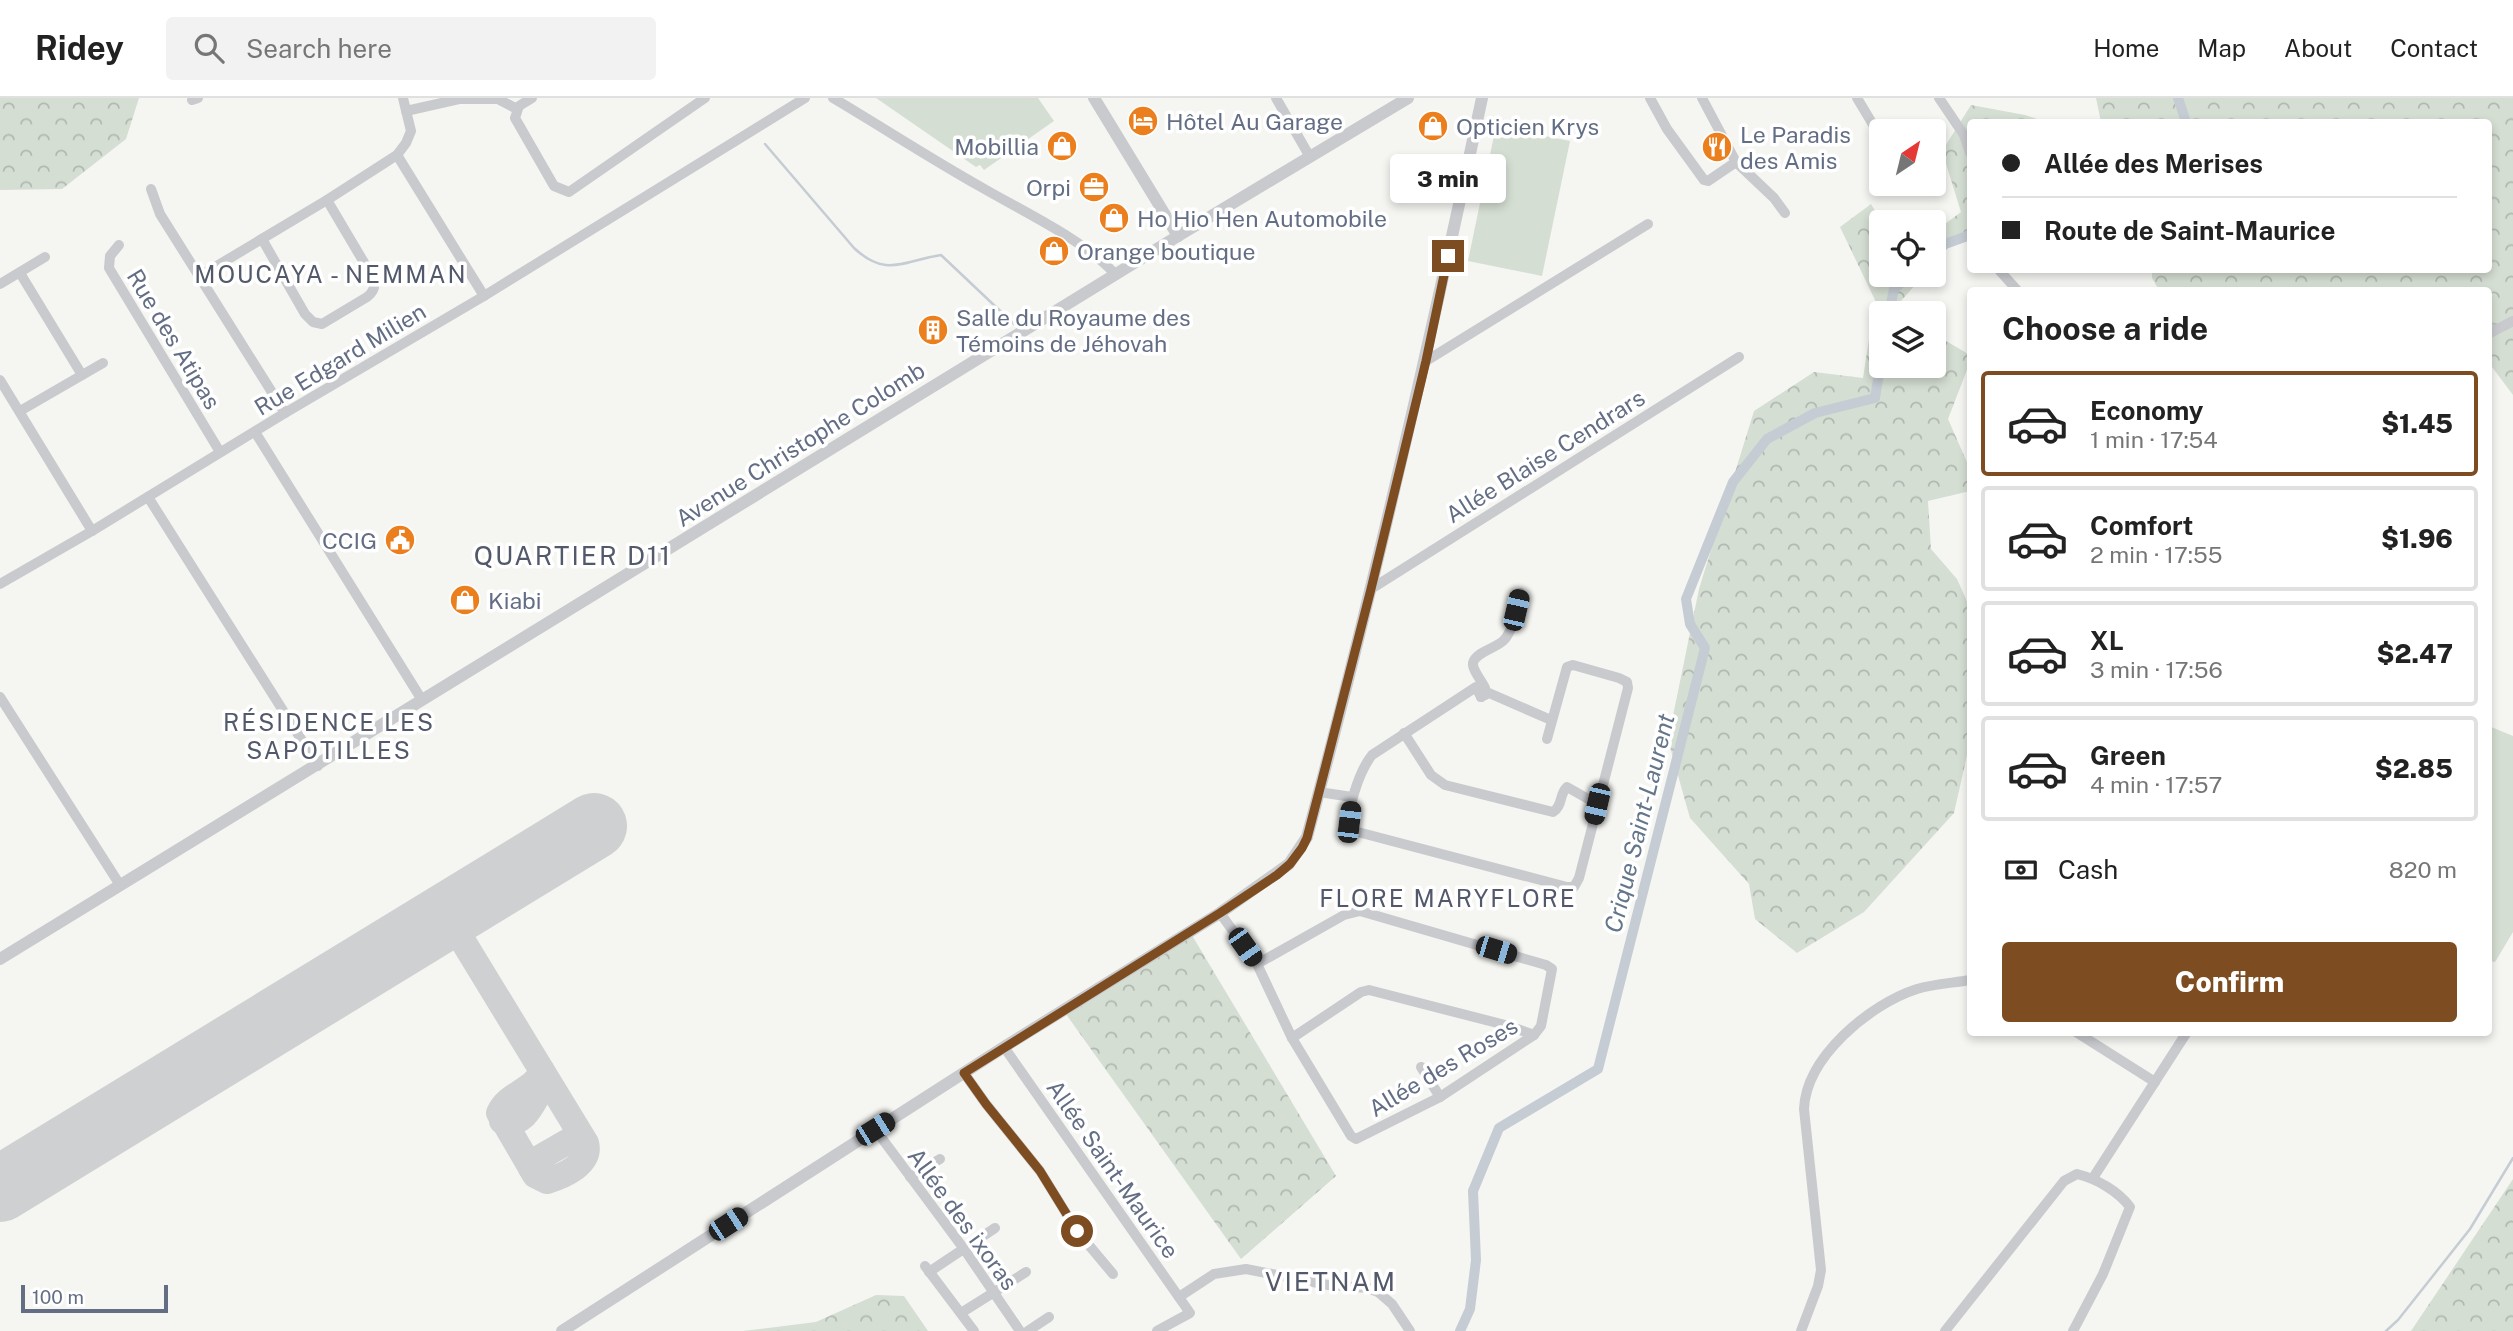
<!DOCTYPE html>
<html lang="en">
<head>
<meta charset="utf-8">
<style>
	:root { --surface:#fff; --page:#f2f2f2; --text:#222; --muted:#767676; --line:#e0e0e0; --accent:#7d4c20 }
	body { margin:0; font-family:"Public Sans",sans-serif; background:var(--page); color:var(--text); height:100vh; display:flex; flex-direction:column; font-size:26px; white-space:nowrap }
	* { box-sizing:border-box; margin:0 }
	p { font-size:23px; color:var(--muted) }
	.icon { flex:none; width:38px; height:38px; fill:none; stroke:currentColor; stroke-width:2; stroke-linecap:round; stroke-linejoin:round }
	.map { position:relative; flex:1; overflow:hidden }
	.details { position:absolute; left:1967px; top:189px; width:525px; height:749px; display:flex; flex-direction:column; background:var(--surface); border-radius:7px; box-shadow:0 4px 10px #0003 }
	.details>* { flex:none }
	.top-card { position:absolute; left:1967px; top:21px; width:525px; height:154px; border-radius:7px; box-shadow:0 4px 10px #0003; display:grid; align-content:center; height:154px; padding:0 35px; background:var(--surface) }
	.needle { width:46px; rotate:35deg }
	.fabs { position:absolute; left:1869px; top:21px; display:grid; gap:14px }
	.fabs a { display:grid; place-items:center; width:77px; height:77px; border-radius:7px; background:var(--surface); box-shadow:0 4px 10px #0003; font-size:35px }
	.scale { position:absolute; left:21px; bottom:18px; width:147px; box-sizing:border-box; padding-left:7px; border:4px solid #636e85; border-top:0; font-size:19px; line-height:24px; white-space:nowrap; color:#636e85; -webkit-text-stroke:5px #fff; paint-order:stroke }
	.end { position:absolute; width:32px; height:32px; margin:-16px; border:9px solid #7d4c20; background:#fff; box-shadow:0 0 0 4px #fff }
	.from { border-radius:50% }
	.bubble { position:absolute; height:49px; border-radius:7px; background:var(--surface); box-shadow:0 4px 10px #0003; font-size:23px; font-weight:800; line-height:49px; text-align:center }
	.car { position:absolute; width:21px; height:42px; margin:-21px -10px; border-radius:9px; box-shadow:0 0 5px 2px #0007; background:linear-gradient(#222 24%,#8ab4d8 0 40%,#222 0 76%,#8ab4d8 0 86%,#222 0) }
	.top-card b { display:flex; align-items:center; gap:24px; height:66px; font-size:26px }
	.top-card b+b { border-top:2px solid var(--line) }
	.top-card i { width:18px; height:18px; background:var(--text) }
	ul { padding:0; list-style:none }
	li { display:flex; align-items:center; gap:21px; height:105px; margin:0 14px 10px; padding:0 21px; border:4px solid var(--line); border-radius:7px }
	li div { flex:1 }
	li b { display:block; font-size:26px }
	li em { font-style:normal; font-weight:800 }
	li.active { border-color:var(--accent) }
	li>.icon { width:63px; height:63px; stroke-width:1.5 }
	h2 { padding:0 35px; font-size:32px; line-height:84px }
	.pay { display:flex; align-items:center; gap:18px; height:77px; padding:0 35px; font-size:26px }
	.pay p { margin-inline-start:auto }
	.button { display:flex; gap:14px; margin-top:auto; padding:14px 35px }
	.button a { flex:1; height:80px; border-radius:7px; background:var(--accent); color:#fff; font-size:28px; font-weight:800; line-height:80px; text-align:center }
	header { display:flex; align-items:center; gap:42px; box-sizing:border-box; height:98px; padding:0 35px; background:var(--surface); border-bottom:2px solid var(--line) }
	header strong { font-size:33px }
	nav { display:flex; gap:38px; margin-inline-start:auto; font-size:24px }
	.search { width:490px; height:63px; background:var(--page); display:flex; align-items:center; gap:18px; box-sizing:border-box; padding:0 24px; border-radius:7px; color:var(--muted); font-size:26px }
	.map>svg:first-child { display:block }
	.grass { fill:#d5ded3 }
	.forest { fill:url(#forest-crowns) }
	.lines { fill:none; stroke-linecap:round; stroke-linejoin:round }
	.stream { stroke:#c5ccd3; stroke-width:2.5 }
	.canal { stroke:#c5ccd3; stroke-width:10 }
	.taxiway { stroke:#ced0d2; stroke-width:26 }
	.runway { stroke:#ced0d2; stroke-width:66 }
	.minor { stroke:#c8cace; stroke-width:10 }
	.tertiary { stroke:#c8cace; stroke-width:12 }
	.route { stroke:#7d4c20; stroke-width:9 }
	.labels { text-anchor:middle; dominant-baseline:central; stroke-width:7; stroke-linejoin:round; paint-order:stroke }
	.poi-label { font-size:23px; fill:#636e85; stroke:#fff; text-anchor:start }
	.street-label { font-size:23px; fill:#636e85; stroke:#fff }
	.neighbourhood-label { font-size:24px; letter-spacing:2px; fill:#52596a; stroke:#fff }
	.water-label { font-size:24px; font-style:italic; fill:#647689; stroke:#fff }
	.quarter-label { font-size:26px; letter-spacing:2px; fill:#52596a; stroke:#fff }
</style>
</head>
<body>
<header>
<strong>Ridey</strong>
<div class="search"><svg class="icon" aria-label="search" viewBox="0 0 24 24"><circle cx="10" cy="10" r="6"/><path d="M15 15l6 6"/></svg>Search here</div>
<nav><a>Home</a><a>Map</a><a>About</a><a>Contact</a></nav>
</header>
<div class="map">
<svg width="2513" height="1233" viewBox="0 0 2513 1233">
	<defs>
		<pattern id="forest-crowns" width="20" height="18" patternUnits="userSpaceOnUse" patternTransform="scale(1.75)"><rect width="20" height="18" fill="#d5ded3"/><path d="M2 6a3 3 0 1 1 6 0M12 15a3 3 0 1 1 6 0" fill="none" stroke="#b0b8b1"/></pattern>
	</defs>
	<rect width="100%" height="100%" fill="#f5f6f2"/>
	<!-- grass -->
	<g class="grass">
		<path d="M876,0H1038L1054,23L984,72L980,67L976,69Z"/>
		<path d="M1496,28L1570,43L1542,178L1468,163Z"/>
		<path d="M2489,628L2513,638V834L2495,864L2488,863Z"/>
	</g>
	<!-- forest -->
	<g class="forest">
		<path d="M0,0H139L126,41L62,91L0,92Z"/>
		<path d="M2096,0H2513V297L2489,265L2488,192H2159L2152,180V172H2488V24H2101Z"/>
		<path d="M1971,7L2025,17L2046,24H1970V138L1952,145L1934,165V134L1961,114L1942,53Z"/>
		<path d="M1871,106L1882,124L1881,177H1924L1893,212L1897,215H1881V268H1934V236L1970,257V264L1948,321L1970,371V393L1928,403L1931,451L1957,481L1970,510V644L1954,715L1864,814L1797,855L1755,821L1749,786L1690,720L1668,642L1699,491L1754,313L1814,274L1863,280L1875,202L1840,129Z"/>
		<path d="M1190,834L1336,1078L1241,1161L1063,912Z"/>
		<path d="M2513,1081V1233H2411Z"/>
		<path d="M876,1197L904,1198L928,1233H743L816,1224Z"/>
	</g>
	<g class="lines">
		<!-- stream -->
		<g class="stream">
			<path d="M765,46L854,150C886,180 903,163 941,157L1014,226"/>
			<path d="M2386,1233L2398,1222L2470,1131L2513,1060"/>
		</g>
		<!-- canal -->
		<g class="canal">
			<path d="M2178,0L2186,24"/>
			<path d="M1934,156L1945,146L1970,137"/>
			<path d="M1889,215L1894,191L1910,177"/>
			<path d="M1460,1233L1470,1211L1476,1162L1473,1093L1499,1030L1598,971L1705,550L1690,526L1686,501L1733,384L1767,341L1815,315L1875,300L1881,262"/>
		</g>
		<!-- taxiway -->
		<g class="taxiway">
			<path d="M557,750L594,746L598,744L601,736L594,728"/>
			<path d="M478,799C464,811 456,821 461,840L586,1045C592,1066 563,1078 547,1083L535,1077L531,1070L534,1063L574,1040L578,1032"/>
			<path d="M424,832C439,830 449,831 461,840"/>
			<path d="M502,1023C526,1029 533,1004 543,988"/>
			<path d="M531,1070L499,1015C508,995 534,993 542,973"/>
		</g>
		<!-- runway -->
		<path class="runway" d="M0,1091L594,728"/>
		<!-- minor -->
		<g class="minor">
			<path d="M532,0L519,8L515,20L554,88L569,94L705,0"/>
			<path d="M833,0C882,29 931,61 981,89C1022,113 1085,142 1116,177"/>
			<path d="M1276,0L1310,59"/>
			<path d="M1650,0L1667,31L1704,82L1708,83L1736,64"/>
			<path d="M1702,0L1736,64L1774,100L1785,115"/>
			<path d="M1857,0L1881,40"/>
			<path d="M1939,0L1964,37L1970,55"/>
			<path d="M192,2L198,0"/>
			<path d="M406,13L459,1H498L517,11"/>
			<path d="M397,57L484,198"/>
			<path d="M1909,86L1910,87"/>
			<path d="M151,91L160,116L285,315"/>
			<path d="M262,141L305,216L313,224L322,226L367,199C375,193 376,186 372,178L327,102"/>
			<path d="M119,147L110,158L109,170L220,354"/>
			<path d="M1999,172L2017,192"/>
			<path d="M20,175L82,277"/>
			<path d="M200,178L327,102L397,57L406,45L411,33L403,0"/>
			<path d="M0,186L45,159"/>
			<path d="M2488,236L2513,223"/>
			<path d="M1426,263L1648,126"/>
			<path d="M0,282L92,433"/>
			<path d="M20,313L103,265"/>
			<path d="M255,334L422,602"/>
			<path d="M148,399L318,668"/>
			<path d="M0,486L92,433L285,315L484,198L805,0"/>
			<path d="M1371,491L1739,259"/>
			<path d="M0,599L120,787"/>
			<path d="M1481,599L1476,589L1372,657C1361,671 1342,717 1354,733L1567,789H1574L1579,780L1628,590L1627,584L1619,580L1573,567L1567,569L1547,641"/>
			<path d="M1481,599L1485,590C1482,583 1472,572 1473,565C1475,554 1497,550 1504,542C1514,531 1517,509 1520,495"/>
			<path d="M1481,599L1489,595L1551,622"/>
			<path d="M1404,635L1431,677L1445,687L1553,714C1563,708 1559,696 1567,689L1597,706"/>
			<path d="M1319,694L1352,699"/>
			<path d="M1220,815L1257,866L1292,940L1351,1038L1356,1041L1440,999L1534,937L1541,928L1552,871L1546,867L1360,813L1344,817L1257,866"/>
			<path d="M2076,934L2155,984"/>
			<path d="M1292,940L1361,894L1369,892L1509,928L1534,937"/>
			<path d="M1004,949L1190,1215L1157,1233"/>
			<path d="M1421,969L1440,999"/>
			<path d="M964,975L986,1006L1040,1073L1077,1133L1113,1176"/>
			<path d="M875,1031L964,1151L1020,1233"/>
			<path d="M910,1079L940,1061"/>
			<path d="M2093,1080L2187,934"/>
			<path d="M925,1168L974,1233"/>
			<path d="M929,1174L995,1130"/>
			<path d="M1179,1199L1214,1176L1246,1171L1328,1187L1368,1190L1378,1194L1392,1206L1410,1233"/>
			<path d="M961,1215L1026,1174"/>
			<path d="M1028,1233L1049,1219"/>
			<path d="M1801,1233L1818,1188L1821,1172L1804,1011C1806,959 1870,906 1917,891C1934,886 1953,885 1970,882"/>
			<path d="M1945,1233L2064,1083L2077,1076C2097,1081 2118,1093 2130,1109L2103,1176L2073,1233"/>
		</g>
		<!-- tertiary -->
		<g class="tertiary">
			<path d="M1094,0L1178,138"/>
			<path d="M0,861L1178,138L1408,0"/>
			<path d="M562,1233L1004,949L1220,815L1289,766L1307,739C1373,495 1429,248 1482,0"/>
		</g>
	</g>
	<g class="lines">
		<!-- route -->
		<path class="route" d="M1077,1133L1040,1073L986,1006L964,975L1220,815L1277,777L1290,766L1302,750L1307,740L1319,694L1371,491L1426,263L1448,158"/>
	</g>
	<!-- icons -->
	<defs>
		<g id="hotel-disc" transform="scale(1.575)"><circle r="9.5" fill="#ec7f1d" stroke="#fff"/><path d="M-6-4.5h1.5V1H6V5H4.5V3h-9V5H-6ZM-4 0a1.8 1.8 0 1 1 3.6 0ZM.5 0V-2.5h3Q6-2.5 6 0Z" fill="#fff"/></g>
		<g id="shop-disc" transform="scale(1.575)"><circle r="9.5" fill="#ec7f1d" stroke="#fff"/><path d="M-5-2.5h2.3a2.7 3.5 0 0 1 5.4 0H5L5.5 6h-11ZM-1.5-2.5h3a1.5 2.3 0 0 0-3 0Z" fill="#fff"/></g>
		<g id="restaurant-disc" transform="scale(1.575)"><circle r="9.5" fill="#ec7f1d" stroke="#fff"/><path d="M-5-6h1v4h1v-4h1v4h1v-4h1v5L-1.5 .5V6h-2V.5L-5-1ZM5-6V6H3V1.5H1.5Q1.5-4 5-6Z" fill="#fff"/></g>
		<g id="office-disc" transform="scale(1.575)"><circle r="9.5" fill="#ec7f1d" stroke="#fff"/><path d="M-6-3h4V-5.5h4V-3h4V5H-6ZM-1-4.5V-3h2v-1.5ZM-6 0V1H6V0Z" fill="#fff"/></g>
		<g id="building-disc" transform="scale(1.575)"><circle r="9.5" fill="#ec7f1d" stroke="#fff"/><path d="M-4-6H4V6H1V3H-1V6H-4ZM-2.5-4.3h1.7v1.8h-1.7ZM.8-4.3h1.7v1.8H.8ZM-2.5-1h1.7V.8h-1.7ZM.8-1h1.7V.8H.8Z" fill="#fff"/></g>
		<g id="civic-disc" transform="scale(1.575)"><circle r="9.5" fill="#ec7f1d" stroke="#fff"/><path d="M-.6-6.5H3V-4.5H.6V-3L4-1V1h2V6H-6V1h2V-1L-.6-3ZM-1.2 2.5V6h2.4V2.5Z" fill="#fff"/></g>
	</defs>
	<g fill-rule="evenodd">
		<use href="#hotel-disc" x="1143" y="23"/>
		<use href="#shop-disc" x="1433" y="28"/>
		<use href="#shop-disc" x="1062" y="48"/>
		<use href="#restaurant-disc" x="1717" y="49"/>
		<use href="#office-disc" x="1094" y="89"/>
		<use href="#shop-disc" x="1114" y="120"/>
		<use href="#shop-disc" x="1054" y="153"/>
		<use href="#building-disc" x="933" y="232"/>
		<use href="#civic-disc" x="400" y="442"/>
		<use href="#shop-disc" x="465" y="502"/>
	</g>
	<g class="labels">
		<!-- poi labels -->
		<g class="poi-label">
			<text x="1166" y="23">Hôtel Au Garage</text>
			<text x="1456" y="28">Opticien Krys</text>
			<text x="1740" y="36">Le Paradis<tspan x="1740" dy="26">des Amis</tspan></text>
			<text x="1039" y="48" text-anchor="end">Mobillia</text>
			<text x="1071" y="89" text-anchor="end">Orpi</text>
			<text x="1137" y="120">Ho Hio Hen Automobile</text>
			<text x="1077" y="153">Orange boutique</text>
			<text x="956" y="219">Salle du Royaume des<tspan x="956" dy="26">Témoins de Jéhovah</tspan></text>
			<text x="377" y="442" text-anchor="end">CCIG</text>
			<text x="488" y="502">Kiabi</text>
		</g>
		<!-- street labels -->
		<g class="street-label">
			<text transform="translate(174 241) rotate(59)">Rue des Atipas</text>
			<text transform="translate(340 261) rotate(-31)">Rue Edgard Milien</text>
			<text transform="translate(800 346) rotate(-32)">Avenue Christophe Colomb</text>
			<text transform="translate(1545 358) rotate(-32)">Allée Blaise Cendrars</text>
			<text transform="translate(1443 969) rotate(-31)">Allée des Roses</text>
			<text transform="translate(1113 1071) rotate(55)">Allée Saint-Maurice</text>
			<text transform="translate(963 1121) rotate(54)">Allée des ixoras</text>
		</g>
		<!-- neighbourhood labels -->
		<g class="neighbourhood-label">
			<text x="331" y="176">MOUCAYA - NEMMAN</text>
			<text x="329" y="624">RÉSIDENCE LES<tspan x="329" dy="28">SAPOTILLES</tspan></text>
			<text x="1448" y="800">FLORE MARYFLORE</text>
		</g>
		<!-- water labels -->
		<g class="water-label">
			<text transform="translate(1639 725) rotate(-76)">Crique Saint-Laurent</text>
		</g>
		<!-- quarter labels -->
		<g class="quarter-label">
			<text x="573" y="457">QUARTIER D11</text>
			<text x="1331" y="1183">VIETNAM</text>
		</g>
	</g>
</svg>
<div class="fabs">
<a><svg class="needle" viewBox="-14 -14 28 28"><path d="M0-13l5 13h-10z" fill="#e53935"/><path d="M0 13l5-13h-10z" fill="#767676"/></svg></a>
<a><svg class="icon" aria-label="locate" viewBox="0 0 24 24"><circle cx="12" cy="12" r="6"/><path d="M12 2v4M12 18v4M2 12h4M18 12h4"/></svg></a>
<a><svg class="icon" aria-label="layers" viewBox="0 0 24 24"><path d="M12 4l9 5-9 5-9-5zM3 14l9 5 9-5"/></svg></a>
</div>
<div class="scale">100 m</div>
<i class="end from" style="left:1077px;top:1133px"></i>
<i class="end" style="left:1448px;top:158px"></i>
<div class="bubble" style="left:1390px;top:56px;width:116px">3 min</div>
<i class="car" style="left:1516px;top:512px;rotate:13deg"></i>
<i class="car" style="left:1597px;top:706px;rotate:193deg"></i>
<i class="car" style="left:1349px;top:724px;rotate:7deg"></i>
<i class="car" style="left:1245px;top:849px;rotate:145deg"></i>
<i class="car" style="left:1496px;top:852px;rotate:107deg"></i>
<i class="car" style="left:875px;top:1031px;rotate:58deg"></i>
<i class="car" style="left:728px;top:1126px;rotate:57deg"></i>
<div class="top-card">
<b><i class="from"></i>Allée des Merises</b>
<b><i></i>Route de Saint-Maurice</b>
</div>
<section class="details">
<h2>Choose a ride</h2>
<ul>
<li class="active"><svg class="icon" aria-label="car" viewBox="0 0 24 24"><path d="M5 17H2v-5l4-1 3-4h7l3 4 3 1v5h-3M9 17h6M6 11h13"/><circle cx="7" cy="17" r="2"/><circle cx="17" cy="17" r="2"/></svg><div><b>Economy</b><p>1 min · 17:54</p></div><em>$1.45</em></li>
<li><svg class="icon" aria-label="car" viewBox="0 0 24 24"><path d="M5 17H2v-5l4-1 3-4h7l3 4 3 1v5h-3M9 17h6M6 11h13"/><circle cx="7" cy="17" r="2"/><circle cx="17" cy="17" r="2"/></svg><div><b>Comfort</b><p>2 min · 17:55</p></div><em>$1.96</em></li>
<li><svg class="icon" aria-label="car" viewBox="0 0 24 24"><path d="M5 17H2v-5l4-1 3-4h7l3 4 3 1v5h-3M9 17h6M6 11h13"/><circle cx="7" cy="17" r="2"/><circle cx="17" cy="17" r="2"/></svg><div><b>XL</b><p>3 min · 17:56</p></div><em>$2.47</em></li>
<li><svg class="icon" aria-label="car" viewBox="0 0 24 24"><path d="M5 17H2v-5l4-1 3-4h7l3 4 3 1v5h-3M9 17h6M6 11h13"/><circle cx="7" cy="17" r="2"/><circle cx="17" cy="17" r="2"/></svg><div><b>Green</b><p>4 min · 17:57</p></div><em>$2.85</em></li>
</ul>
<div class="pay"><svg class="icon" aria-label="cash" viewBox="0 0 24 24"><path d="M3 7h18v10H3z"/><circle cx="12" cy="12" r="2"/></svg>Cash<p>820 m</p></div>
<div class="button"><a>Confirm</a></div>
</section>
</div>
</body>
</html>
